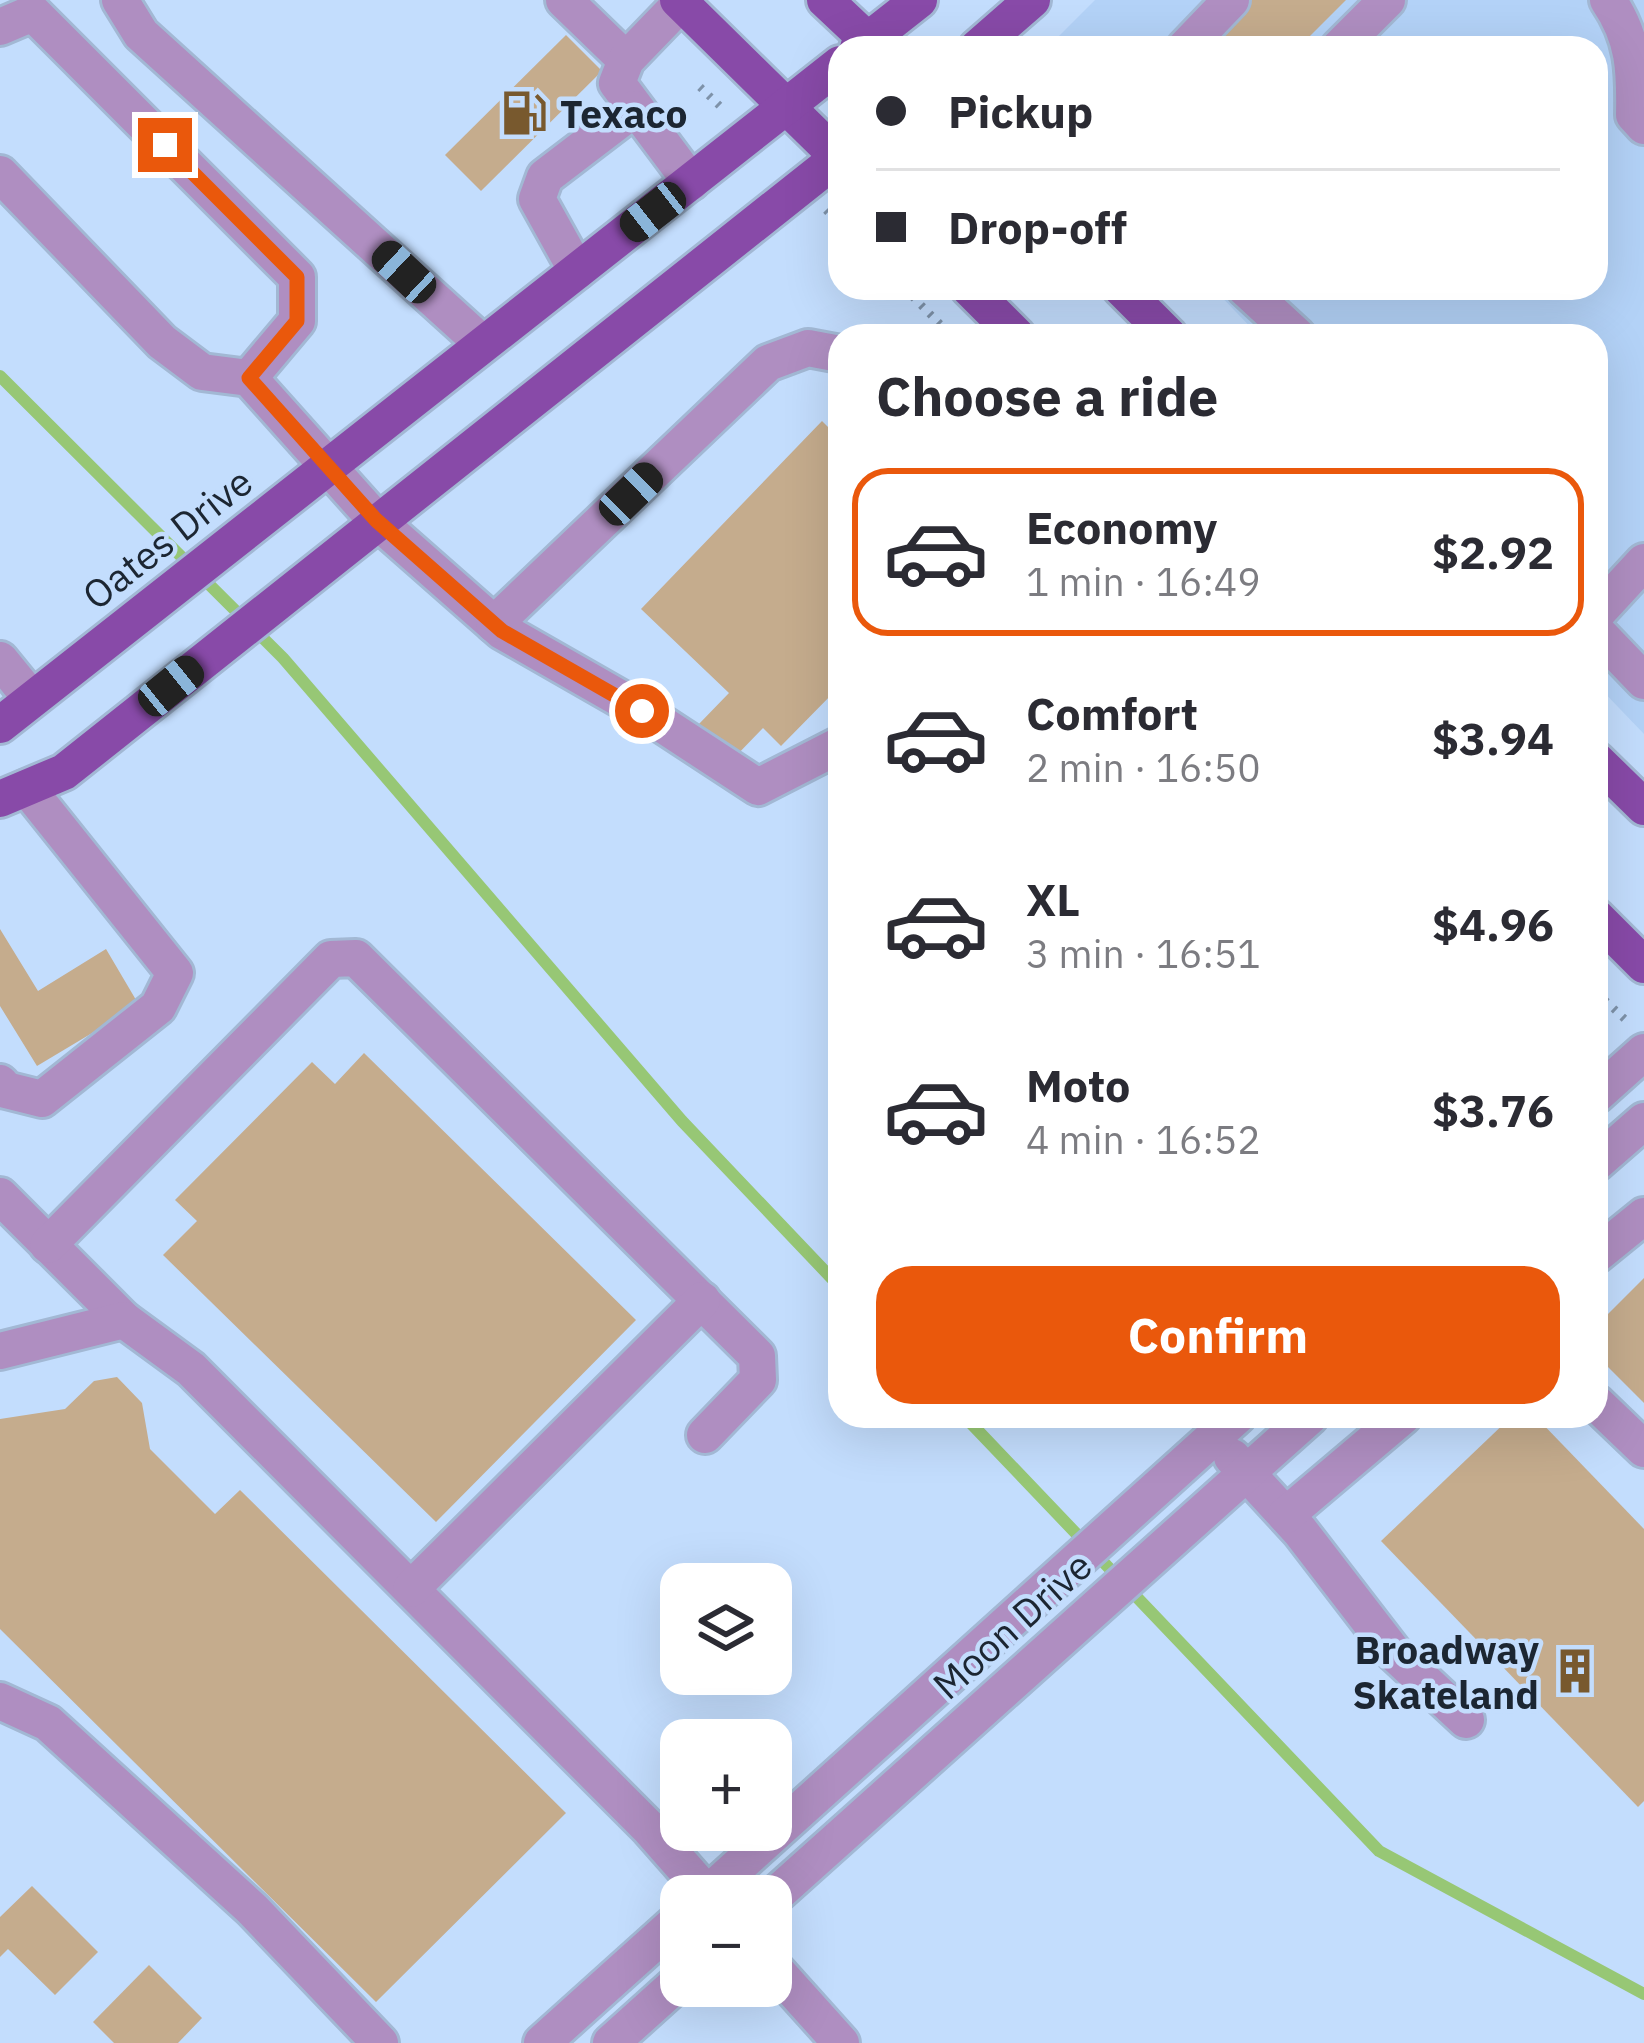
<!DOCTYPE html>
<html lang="en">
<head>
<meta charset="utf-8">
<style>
	:root { --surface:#fff; --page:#f2f2f3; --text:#2b2b33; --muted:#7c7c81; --line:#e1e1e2; --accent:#ea580c }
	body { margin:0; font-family:"IBM Plex Sans",sans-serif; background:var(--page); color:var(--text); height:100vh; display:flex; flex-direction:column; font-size:45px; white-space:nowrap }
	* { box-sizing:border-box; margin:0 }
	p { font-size:39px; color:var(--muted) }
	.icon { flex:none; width:66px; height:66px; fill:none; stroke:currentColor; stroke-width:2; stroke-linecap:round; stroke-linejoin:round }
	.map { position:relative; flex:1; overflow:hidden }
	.sheet { position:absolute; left:828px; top:324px; width:780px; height:1104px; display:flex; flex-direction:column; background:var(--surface); border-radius:36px; box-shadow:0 12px 48px #0002 }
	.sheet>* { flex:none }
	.banner { position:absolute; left:828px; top:36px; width:780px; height:264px; border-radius:36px; box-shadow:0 12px 48px #0002; display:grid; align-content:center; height:264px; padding:0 48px; background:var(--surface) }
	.controls { position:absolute; left:660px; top:1563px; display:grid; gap:24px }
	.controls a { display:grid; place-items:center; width:132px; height:132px; border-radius:24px; background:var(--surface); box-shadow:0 12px 48px #0002; font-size:60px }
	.end { position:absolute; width:54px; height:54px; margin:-27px; border:15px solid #ea580c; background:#fff; box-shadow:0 0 0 6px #fff }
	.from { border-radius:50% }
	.car { position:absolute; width:36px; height:72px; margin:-36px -18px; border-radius:15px; box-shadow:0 0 9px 3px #0007; background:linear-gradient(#222 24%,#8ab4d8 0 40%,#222 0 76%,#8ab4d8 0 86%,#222 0) }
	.banner b { display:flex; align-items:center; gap:42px; height:114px; font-size:45px }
	.banner b+b { border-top:3px solid var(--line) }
	.banner i { width:30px; height:30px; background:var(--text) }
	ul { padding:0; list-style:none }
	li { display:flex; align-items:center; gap:36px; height:168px; margin:0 24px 18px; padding:0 24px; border:6px solid transparent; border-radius:36px }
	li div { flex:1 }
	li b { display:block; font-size:45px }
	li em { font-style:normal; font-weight:700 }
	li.selected { border-color:var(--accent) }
	li>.icon { width:108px; height:108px; stroke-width:1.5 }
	h2 { padding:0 48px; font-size:54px; line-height:144px }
	.button { display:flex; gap:24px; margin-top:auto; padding:24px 48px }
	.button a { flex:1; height:138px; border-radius:36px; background:var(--accent); color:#fff; font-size:48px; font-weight:700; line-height:138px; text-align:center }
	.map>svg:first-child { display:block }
	.built { fill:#b3d2f7 }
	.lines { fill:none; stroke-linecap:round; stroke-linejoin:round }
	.stream { stroke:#97c775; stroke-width:12 }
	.building { fill:#c5ac8d }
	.minor-casing { stroke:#a2b8d4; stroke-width:42 }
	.major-casing { stroke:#a2b8d4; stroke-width:42 }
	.path { stroke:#7e92a9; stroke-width:8; stroke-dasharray:3 9; stroke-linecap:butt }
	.minor { stroke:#af8ec1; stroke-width:36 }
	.major { stroke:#884aa8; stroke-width:36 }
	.route { stroke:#ea580c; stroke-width:15 }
	.labels { text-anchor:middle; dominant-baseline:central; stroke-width:9; stroke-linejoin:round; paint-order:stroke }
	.poi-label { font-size:39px; font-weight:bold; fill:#1c2632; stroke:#c3ddfd; text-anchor:start }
	.street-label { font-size:39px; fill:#1c2632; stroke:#c3ddfd }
</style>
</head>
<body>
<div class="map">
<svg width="1644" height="2043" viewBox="0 0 1644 2043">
	<rect width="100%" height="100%" fill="#c3ddfd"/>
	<!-- built -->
	<path class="built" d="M1095,0H1644V734L1596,684V336H1259L1213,288H1596V48H1047Z"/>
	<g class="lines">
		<!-- stream -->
		<g class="stream">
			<path d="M0,376L283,658L682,1121L840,1287"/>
			<path d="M964,1416L1379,1851L1644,1994"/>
		</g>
	</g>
	<!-- building -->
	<g class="building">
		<path d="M1248,0H1346L1298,48H1210L1218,40L1213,35Z"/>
		<path d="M566,35L602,71L481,191L445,155Z"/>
		<path d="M822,421L840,439V686L781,746L763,728L732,760L697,726L729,693L641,609Z"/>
		<path d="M0,929L38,991L106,949L139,1005L37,1066L0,1006Z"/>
		<path d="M364,1053L636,1320L436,1522L163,1255L197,1221L175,1200L312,1062L335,1084Z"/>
		<path d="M1644,1278V1403L1596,1355V1326Z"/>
		<path d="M117,1377L142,1403L150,1449L215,1514L240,1490L566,1813L376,2002L0,1629V1419L65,1409L94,1381Z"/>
		<path d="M1512,1416H1535L1644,1529V1801L1638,1807L1381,1541Z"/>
		<path d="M32,1886L98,1952L55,1995L8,1949L0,1957V1917Z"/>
		<path d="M149,1965L202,2018L178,2043H114L93,2022Z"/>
	</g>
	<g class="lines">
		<!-- minor casing -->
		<g class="minor-casing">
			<g id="minor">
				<path d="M120,0L141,34L483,344"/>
				<path d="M564,0L626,60"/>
				<path d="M1608,0C1634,38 1635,70 1634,115L1644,126"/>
				<path d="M681,3L626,60L617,83L691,182"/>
				<path d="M0,27L33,13L297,277V321L249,378"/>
				<path d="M1185,48L1231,0"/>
				<path d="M1339,48L1387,0"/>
				<path d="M0,174L162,342L202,372L249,378L376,520L502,631L642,711L758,787L840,745"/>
				<path d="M577,271L537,199L545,177L634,109"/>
				<path d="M1245,288L1297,336"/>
				<path d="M1596,614L1644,562"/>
				<path d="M494,624L768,363L808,348L840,354"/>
				<path d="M1596,631L1644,681"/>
				<path d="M0,660L31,698"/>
				<path d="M0,1083L6,1090L42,1099L158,1007L175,973L27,788"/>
				<path d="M1596,1095L1644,1052"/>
				<path d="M1596,1163L1644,1121"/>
				<path d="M0,1196L124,1320"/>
				<path d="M48,1245L331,959L356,958L757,1356L758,1380L705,1435"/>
				<path d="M1596,1255L1644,1216"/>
				<path d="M0,1351L124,1320L191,1369L650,1829L709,1896"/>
				<path d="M1596,1403L1644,1449"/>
				<path d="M1232,1457L1300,1531L1394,1653L1466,1720"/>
				<path d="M1286,1515L1403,1416"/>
				<path d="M411,1589L702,1300"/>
				<path d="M0,1701L48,1723L252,1909L380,2043"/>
				<path d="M705,1896L1237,1416"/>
				<path d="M771,1899L1310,1416"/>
				<path d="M771,1965L841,2043"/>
				<path d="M542,2043L681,1918"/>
				<path d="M611,2043L681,1980"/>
			</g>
		</g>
		<!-- major casing -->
		<g class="major-casing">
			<g id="major">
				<path d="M678,0L840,159"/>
				<path d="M825,0L876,48"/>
				<path d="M858,48L919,0"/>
				<path d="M977,48L1032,0"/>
				<path d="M969,288L1017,336"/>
				<path d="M1121,288L1169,336"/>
				<path d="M0,725L840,64"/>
				<path d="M1596,760L1644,807"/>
				<path d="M0,799L64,772L840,156"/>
				<path d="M1596,917L1644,965"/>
			</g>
		</g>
		<!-- path -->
		<g class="path">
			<path d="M700,87L725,111"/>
			<path d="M826,210L840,224"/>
			<path d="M904,288L952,336"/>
			<path d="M1596,992L1630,1024"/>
		</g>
		<!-- minor -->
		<use href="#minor" class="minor"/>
		<!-- major -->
		<use href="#major" class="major"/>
	</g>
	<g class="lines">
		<!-- route -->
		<path class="route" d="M165,145L297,277V321L249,378L376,520L502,631L642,711"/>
	</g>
	<!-- icons -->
	<defs>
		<g id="fuel-bare" transform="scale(3.6)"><path d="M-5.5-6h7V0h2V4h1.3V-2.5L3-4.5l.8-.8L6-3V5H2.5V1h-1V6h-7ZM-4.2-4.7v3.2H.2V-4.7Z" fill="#78592e" stroke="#c3ddfd" stroke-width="2.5" paint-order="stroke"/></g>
		<g id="building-bare" transform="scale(3.6)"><path d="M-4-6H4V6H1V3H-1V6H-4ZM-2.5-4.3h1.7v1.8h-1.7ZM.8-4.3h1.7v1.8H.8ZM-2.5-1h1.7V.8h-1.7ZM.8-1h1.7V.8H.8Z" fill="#78592e" stroke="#c3ddfd" stroke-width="2.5" paint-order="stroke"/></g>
	</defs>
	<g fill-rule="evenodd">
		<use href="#fuel-bare" x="524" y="113"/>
		<use href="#building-bare" x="1575" y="1671"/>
	</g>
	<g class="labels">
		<!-- poi labels -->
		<g class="poi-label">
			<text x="560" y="113">Texaco</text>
			<text x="1539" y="1649" text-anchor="end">Broadway<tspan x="1539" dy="45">Skateland</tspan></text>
		</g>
		<!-- street labels -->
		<g class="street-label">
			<text transform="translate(167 538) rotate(-38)">Oates Drive</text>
			<text transform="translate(1012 1625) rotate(-42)">Moon Drive</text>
		</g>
	</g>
</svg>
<div class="controls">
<a><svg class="icon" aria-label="layers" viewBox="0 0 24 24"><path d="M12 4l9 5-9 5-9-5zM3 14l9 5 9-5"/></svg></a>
<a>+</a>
<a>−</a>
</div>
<i class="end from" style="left:642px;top:711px"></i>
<i class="end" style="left:165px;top:145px"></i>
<i class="car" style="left:653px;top:212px;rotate:232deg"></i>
<i class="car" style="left:404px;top:272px;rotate:313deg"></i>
<i class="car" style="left:631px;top:494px;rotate:46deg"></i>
<i class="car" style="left:171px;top:686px;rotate:51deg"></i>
<div class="banner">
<b><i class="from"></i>Pickup</b>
<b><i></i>Drop-off</b>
</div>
<section class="sheet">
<h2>Choose a ride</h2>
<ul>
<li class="selected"><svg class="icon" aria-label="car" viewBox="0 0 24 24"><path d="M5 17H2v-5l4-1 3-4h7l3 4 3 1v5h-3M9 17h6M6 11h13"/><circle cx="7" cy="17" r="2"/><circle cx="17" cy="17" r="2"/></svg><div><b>Economy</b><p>1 min · 16:49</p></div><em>$2.92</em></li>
<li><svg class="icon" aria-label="car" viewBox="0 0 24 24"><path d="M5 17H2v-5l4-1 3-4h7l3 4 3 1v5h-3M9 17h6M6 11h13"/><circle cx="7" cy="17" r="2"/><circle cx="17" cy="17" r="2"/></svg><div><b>Comfort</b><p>2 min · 16:50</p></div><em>$3.94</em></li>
<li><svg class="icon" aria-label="car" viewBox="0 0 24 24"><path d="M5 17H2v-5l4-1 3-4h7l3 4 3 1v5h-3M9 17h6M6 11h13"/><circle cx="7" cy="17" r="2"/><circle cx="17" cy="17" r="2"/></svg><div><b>XL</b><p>3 min · 16:51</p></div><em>$4.96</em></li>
<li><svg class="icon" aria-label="car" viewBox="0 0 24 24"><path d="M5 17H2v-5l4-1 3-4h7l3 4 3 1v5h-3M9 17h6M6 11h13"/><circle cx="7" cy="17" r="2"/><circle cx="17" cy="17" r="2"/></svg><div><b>Moto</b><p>4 min · 16:52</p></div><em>$3.76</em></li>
</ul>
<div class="button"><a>Confirm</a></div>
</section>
</div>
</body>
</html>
